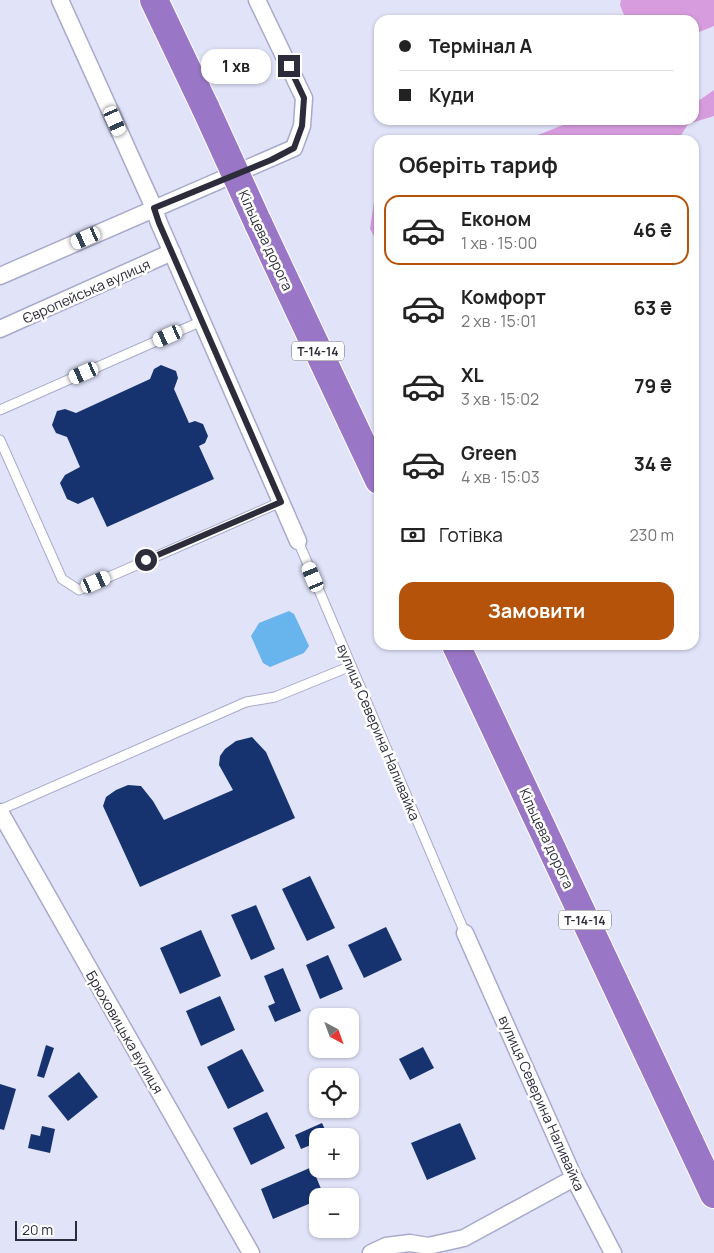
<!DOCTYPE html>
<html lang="uk">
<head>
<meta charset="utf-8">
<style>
	:root { --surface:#fff; --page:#f2f2f2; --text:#222; --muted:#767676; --line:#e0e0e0; --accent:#b45309 }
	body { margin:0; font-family:Manrope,sans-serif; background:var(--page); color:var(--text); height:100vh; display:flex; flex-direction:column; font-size:19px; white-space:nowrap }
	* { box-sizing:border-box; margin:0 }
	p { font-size:16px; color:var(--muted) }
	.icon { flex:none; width:28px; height:28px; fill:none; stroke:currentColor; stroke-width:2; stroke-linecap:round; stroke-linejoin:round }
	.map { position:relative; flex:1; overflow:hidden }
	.sheet { position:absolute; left:374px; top:135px; width:325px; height:515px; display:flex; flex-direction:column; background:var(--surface); border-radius:15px; box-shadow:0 1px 4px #0004 }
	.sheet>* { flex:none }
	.hud { position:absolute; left:374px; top:15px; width:325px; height:110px; border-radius:15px; box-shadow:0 1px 4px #0004; display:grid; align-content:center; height:110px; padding:0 25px; background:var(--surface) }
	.needle { width:32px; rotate:139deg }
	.tools { position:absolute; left:309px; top:1008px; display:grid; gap:10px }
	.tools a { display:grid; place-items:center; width:50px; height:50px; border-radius:10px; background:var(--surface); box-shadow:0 1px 4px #0004; font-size:25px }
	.scale { position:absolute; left:15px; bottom:12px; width:62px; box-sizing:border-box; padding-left:5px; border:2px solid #2c2c3a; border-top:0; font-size:14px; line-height:18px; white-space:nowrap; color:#2c2c3a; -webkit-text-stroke:4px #fff; paint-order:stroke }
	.end { position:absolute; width:22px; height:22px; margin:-11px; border:6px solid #2c2c3a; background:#fff; box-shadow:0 0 0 2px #fff }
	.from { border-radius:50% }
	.bubble { position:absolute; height:35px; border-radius:15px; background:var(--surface); box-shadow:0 1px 4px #0004; font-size:16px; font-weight:700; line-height:35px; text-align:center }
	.car { position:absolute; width:15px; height:30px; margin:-15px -8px; border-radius:6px; box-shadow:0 0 4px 1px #0007; background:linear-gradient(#fff 24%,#345 0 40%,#fff 0 76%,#345 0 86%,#fff 0) }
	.hud b { display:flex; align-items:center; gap:18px; height:48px; font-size:19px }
	.hud b+b { border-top:1px solid var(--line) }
	.hud i { width:12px; height:12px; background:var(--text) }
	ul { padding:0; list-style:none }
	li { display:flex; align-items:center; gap:15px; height:70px; margin:0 10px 8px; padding:0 15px; border:2px solid transparent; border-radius:15px }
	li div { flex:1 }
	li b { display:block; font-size:19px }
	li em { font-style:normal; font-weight:700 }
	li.selected { border-color:var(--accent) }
	li>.icon { width:45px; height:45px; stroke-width:1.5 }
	h2 { padding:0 25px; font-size:22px; line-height:60px }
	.pay { display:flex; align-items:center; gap:12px; height:55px; padding:0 25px; font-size:19px }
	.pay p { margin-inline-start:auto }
	.primary-button { display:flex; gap:10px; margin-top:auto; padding:10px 25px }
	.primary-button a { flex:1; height:58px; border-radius:15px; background:var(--accent); color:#fff; font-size:20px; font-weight:700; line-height:58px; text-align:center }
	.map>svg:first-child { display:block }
	.forest { fill:#d79cde }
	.water { fill:#68b4ed }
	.building { fill:#163370 }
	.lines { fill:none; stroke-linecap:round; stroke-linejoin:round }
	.lane-casing { stroke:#a8aacc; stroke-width:11 }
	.street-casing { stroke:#a8aacc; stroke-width:19 }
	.highway-casing { stroke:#fff; stroke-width:30 }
	.lane { stroke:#fff; stroke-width:9 }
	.street { stroke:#fff; stroke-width:16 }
	.highway { stroke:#9977c6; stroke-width:28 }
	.highway-bridge-casing { stroke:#fff; stroke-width:30; stroke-linecap:butt }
	.highway-bridge { stroke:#9977c6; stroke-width:28 }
	.route { stroke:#2c2c3a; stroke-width:6 }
	.labels { text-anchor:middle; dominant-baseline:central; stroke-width:5; stroke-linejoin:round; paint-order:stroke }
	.shield { fill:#fff; stroke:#6b6b75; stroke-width:1 }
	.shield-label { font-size:12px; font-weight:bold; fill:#2c2c3a }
	.street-label { font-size:14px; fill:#2c2c3a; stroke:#fff }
</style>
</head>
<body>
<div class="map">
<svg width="714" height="1253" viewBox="0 0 714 1253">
	<rect width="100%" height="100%" fill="#e1e3f9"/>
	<!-- forest -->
	<g class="forest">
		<path d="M621,0H714V26L694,34V20H626L620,5Z"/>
		<path d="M714,90V116L688,124L678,140H525L576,120H694V104Z"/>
		<path d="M379,192V245L370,229L375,195Z"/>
	</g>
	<!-- water -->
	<path class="water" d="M289,611L294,614L309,646L304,653L270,667L263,663L251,636L259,623Z"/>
	<!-- building -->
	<g class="building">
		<path d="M161,365L176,371L178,378L174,389L189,423L195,421L203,424L208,436L205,443L199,446L214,479L107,527L93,497L78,504L67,499L60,483L65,475L80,467L67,437L56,433L52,425L57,411L65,409L76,413L150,379L154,369Z"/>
		<path d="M252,737L266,752L295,818L140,887L103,806L106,797L116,790L128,785L141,786L153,801L164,820L233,790L219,765L220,756L225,749L236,741Z"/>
		<path d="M310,876L335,928L307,941L282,889Z"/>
		<path d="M256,905L275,949L251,960L231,915Z"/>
		<path d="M386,927L402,960L364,978L348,945Z"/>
		<path d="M201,930L221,976L180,994L160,948Z"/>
		<path d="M328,955L343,989L320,999L306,965Z"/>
		<path d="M283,968L301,1011L275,1022L268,1006L275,1003L264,976Z"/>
		<path d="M220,996L235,1030L201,1046L186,1011Z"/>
		<path d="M46,1045L54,1048L44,1078L37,1076Z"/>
		<path d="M423,1047L434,1068L410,1080L399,1059Z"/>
		<path d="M242,1049L264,1091L228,1109L207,1067Z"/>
		<path d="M79,1072L98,1097L68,1121L48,1096Z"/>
		<path d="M0,1084L16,1089L4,1130L0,1129Z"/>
		<path d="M267,1112L285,1148L251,1165L233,1128Z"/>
		<path d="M322,1123L328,1136H318V1142L301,1149L295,1135Z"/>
		<path d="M460,1123L476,1159L427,1180L411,1143Z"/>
		<path d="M42,1126L55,1129L50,1153L28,1148L31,1134L40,1136Z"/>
		<path d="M312,1167L324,1196H318V1200L273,1219L261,1189Z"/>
	</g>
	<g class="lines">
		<!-- lane casing -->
		<g class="lane-casing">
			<g id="lane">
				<path d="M0,410L202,321"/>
				<path d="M0,440L62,579L79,590L281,502"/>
				<path d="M298,541L465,933"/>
				<path d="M0,810L246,702L275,697L351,666"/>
			</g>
		</g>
		<!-- street casing -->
		<g class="street-casing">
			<g id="street">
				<path d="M60,0L154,208L159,223L298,541"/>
				<path d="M0,276L294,148L302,126L304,98L257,0"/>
				<path d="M0,329L172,252"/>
				<path d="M0,812L251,1253"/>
				<path d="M465,933L574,1178L613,1253"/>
				<path d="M371,1253L386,1246L410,1243L428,1246L464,1238L574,1178"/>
			</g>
		</g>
		<!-- highway casing -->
		<g class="highway-casing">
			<g id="highway">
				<path d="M154,0L206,109"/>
				<path d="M258,223L379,480"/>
				<path d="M456,645L714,1194"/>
			</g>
		</g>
		<!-- lane -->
		<use href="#lane" class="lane"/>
		<!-- street -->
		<use href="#street" class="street"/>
		<!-- highway -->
		<use href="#highway" class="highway"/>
		<!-- highway-bridge casing -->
		<g class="highway-bridge-casing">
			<path id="highway-bridge" d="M206,109L258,223"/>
		</g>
		<!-- highway-bridge -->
		<use href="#highway-bridge" class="highway-bridge"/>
	</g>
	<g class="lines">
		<!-- route -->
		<path class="route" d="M146,560L281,502L159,223L154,208L271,160L294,148L302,126L304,98L289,66"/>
	</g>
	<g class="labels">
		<!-- shield labels -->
		<g class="shield">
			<rect x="292" y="341.5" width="52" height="19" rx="4"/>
			<rect x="559" y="910.5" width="52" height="19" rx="4"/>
		</g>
		<g class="shield-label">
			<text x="318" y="351">Т-14-14</text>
			<text x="585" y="920">Т-14-14</text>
		</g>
		<!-- street labels -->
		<g class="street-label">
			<text transform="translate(266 240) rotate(65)">Кільцева дорога</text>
			<text transform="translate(86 291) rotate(-24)">Європейська вулиця</text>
			<text transform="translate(379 732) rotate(67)">вулиця Северина Наливайка</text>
			<text transform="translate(547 838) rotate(65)">Кільцева дорога</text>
			<text transform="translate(125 1032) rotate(60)">Брюховицька вулиця</text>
			<text transform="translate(542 1103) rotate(66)">вулиця Северина Наливайка</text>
		</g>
	</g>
</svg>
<div class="tools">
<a><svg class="needle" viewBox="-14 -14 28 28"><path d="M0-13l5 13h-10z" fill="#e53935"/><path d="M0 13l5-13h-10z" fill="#767676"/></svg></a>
<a><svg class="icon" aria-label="locate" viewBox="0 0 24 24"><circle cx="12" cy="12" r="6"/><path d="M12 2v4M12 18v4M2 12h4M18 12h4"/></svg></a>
<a>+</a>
<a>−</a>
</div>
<div class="scale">20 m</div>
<i class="end from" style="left:146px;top:560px"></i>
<i class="end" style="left:289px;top:66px"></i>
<div class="bubble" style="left:201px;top:49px;width:70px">1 хв</div>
<i class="car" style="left:115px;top:121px;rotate:156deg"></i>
<i class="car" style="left:86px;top:238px;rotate:246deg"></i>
<i class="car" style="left:168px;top:336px;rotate:246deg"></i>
<i class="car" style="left:84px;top:373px;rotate:246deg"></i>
<i class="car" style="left:313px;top:577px;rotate:337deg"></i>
<i class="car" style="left:96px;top:582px;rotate:66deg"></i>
<div class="hud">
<b><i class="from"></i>Термінал А</b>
<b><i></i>Куди</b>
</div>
<section class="sheet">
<h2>Оберіть тариф</h2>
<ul>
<li class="selected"><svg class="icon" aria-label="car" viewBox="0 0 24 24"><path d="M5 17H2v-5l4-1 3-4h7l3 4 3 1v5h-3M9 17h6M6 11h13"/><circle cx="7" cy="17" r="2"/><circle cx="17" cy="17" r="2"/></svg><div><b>Економ</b><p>1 хв · 15:00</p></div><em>46 ₴</em></li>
<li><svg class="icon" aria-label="car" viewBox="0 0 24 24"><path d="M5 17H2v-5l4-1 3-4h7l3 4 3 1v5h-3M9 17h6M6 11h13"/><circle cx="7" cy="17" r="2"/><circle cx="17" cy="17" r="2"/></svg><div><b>Комфорт</b><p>2 хв · 15:01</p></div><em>63 ₴</em></li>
<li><svg class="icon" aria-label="car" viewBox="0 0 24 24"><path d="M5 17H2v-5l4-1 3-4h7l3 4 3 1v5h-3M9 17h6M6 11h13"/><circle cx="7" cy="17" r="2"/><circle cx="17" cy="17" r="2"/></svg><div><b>XL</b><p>3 хв · 15:02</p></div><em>79 ₴</em></li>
<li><svg class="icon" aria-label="car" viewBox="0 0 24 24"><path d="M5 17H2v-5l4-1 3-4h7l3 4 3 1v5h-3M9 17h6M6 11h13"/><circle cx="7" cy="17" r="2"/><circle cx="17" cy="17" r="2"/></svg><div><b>Green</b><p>4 хв · 15:03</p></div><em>34 ₴</em></li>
</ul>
<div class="pay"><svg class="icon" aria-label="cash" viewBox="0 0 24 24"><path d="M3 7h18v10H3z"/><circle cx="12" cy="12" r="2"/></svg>Готівка<p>230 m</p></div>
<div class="primary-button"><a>Замовити</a></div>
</section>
</div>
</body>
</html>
